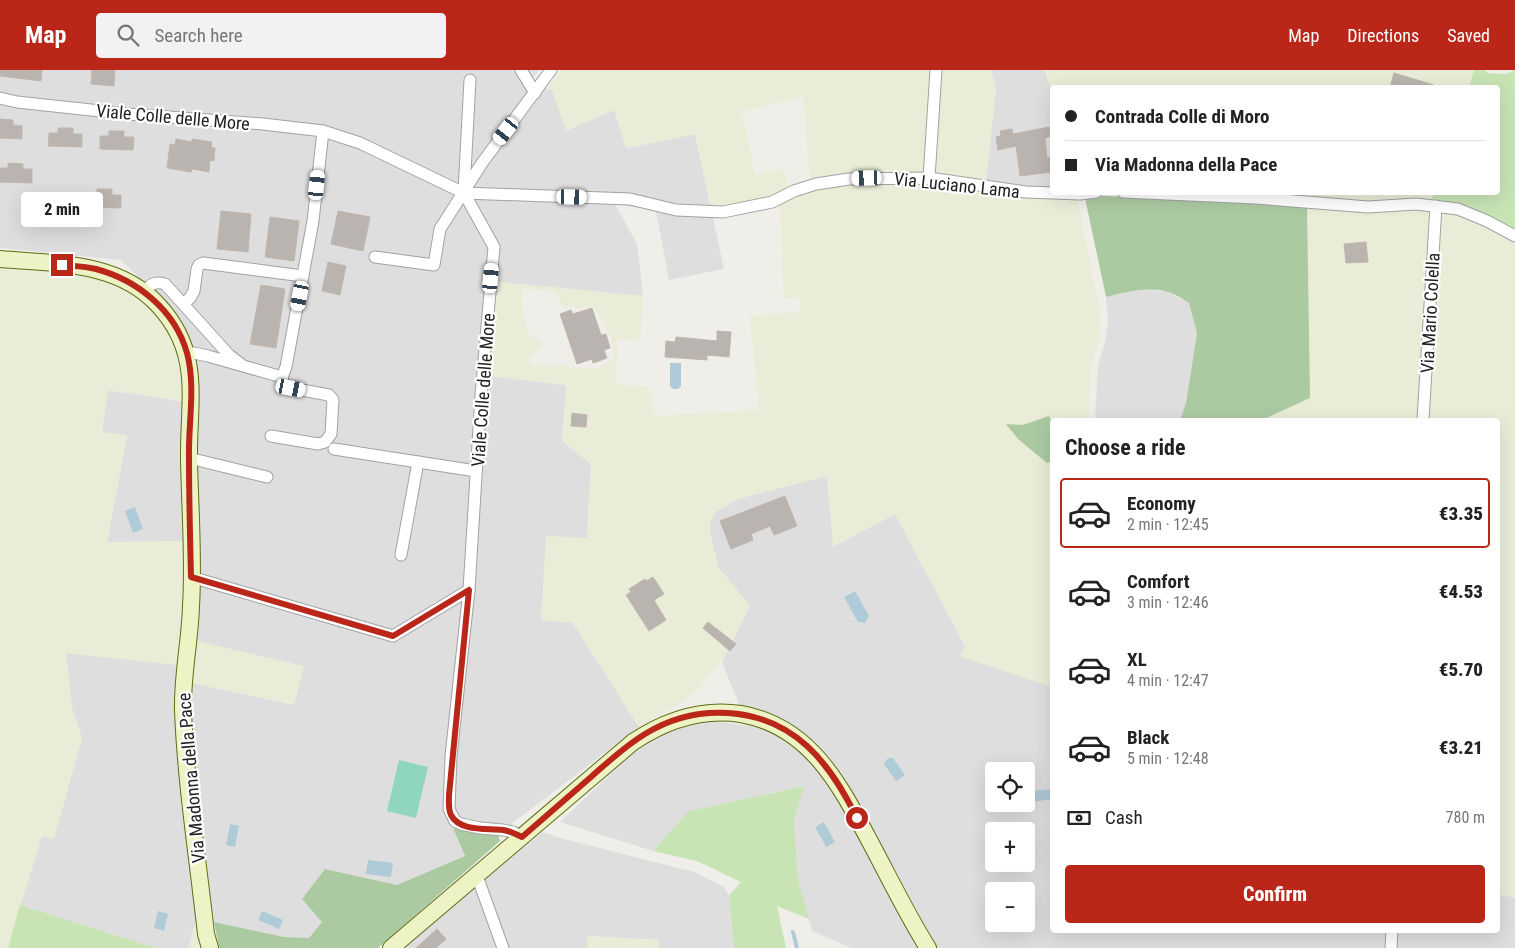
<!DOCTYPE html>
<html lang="en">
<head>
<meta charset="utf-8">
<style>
	:root { --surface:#fff; --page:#f2f2f2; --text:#222; --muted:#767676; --line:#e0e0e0; --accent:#ba2618 }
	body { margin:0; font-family:"Roboto Condensed",sans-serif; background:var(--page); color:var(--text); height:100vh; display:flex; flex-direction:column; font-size:19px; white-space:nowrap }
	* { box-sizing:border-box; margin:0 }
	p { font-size:16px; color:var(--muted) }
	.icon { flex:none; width:28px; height:28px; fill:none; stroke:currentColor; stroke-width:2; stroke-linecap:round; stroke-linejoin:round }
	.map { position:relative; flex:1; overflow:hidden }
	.sheet { position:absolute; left:1050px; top:348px; width:450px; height:515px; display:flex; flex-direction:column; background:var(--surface); border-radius:5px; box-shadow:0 5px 20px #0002 }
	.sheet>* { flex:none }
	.hud { position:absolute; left:1050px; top:15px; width:450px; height:110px; border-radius:5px; box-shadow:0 5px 20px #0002; display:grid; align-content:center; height:110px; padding:0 15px; background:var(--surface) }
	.tools { position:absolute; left:985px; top:692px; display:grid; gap:10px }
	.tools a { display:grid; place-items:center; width:50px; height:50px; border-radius:5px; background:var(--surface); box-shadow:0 5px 20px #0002; font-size:25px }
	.end { position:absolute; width:22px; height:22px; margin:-11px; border:6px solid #ba2618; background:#fff; box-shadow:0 0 0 2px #fff }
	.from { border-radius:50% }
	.bubble { position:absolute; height:35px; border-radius:5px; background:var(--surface); box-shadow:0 5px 20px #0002; font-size:16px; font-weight:800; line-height:35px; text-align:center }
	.car { position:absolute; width:15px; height:30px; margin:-15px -8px; border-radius:6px; box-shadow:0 0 4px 1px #0007; background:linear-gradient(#fff 24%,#345 0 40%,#fff 0 76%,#345 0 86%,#fff 0) }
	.hud b { display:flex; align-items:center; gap:18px; height:48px; font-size:19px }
	.hud b+b { border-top:1px solid var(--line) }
	.hud i { width:12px; height:12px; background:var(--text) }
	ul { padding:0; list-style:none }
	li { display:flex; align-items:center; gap:15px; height:70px; margin:0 10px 8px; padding:0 5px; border:2px solid transparent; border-radius:5px }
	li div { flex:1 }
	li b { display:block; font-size:19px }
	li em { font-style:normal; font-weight:800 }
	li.current { border-color:var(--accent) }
	li>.icon { width:45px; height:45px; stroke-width:1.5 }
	h2 { padding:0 15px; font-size:22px; line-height:60px }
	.pay { display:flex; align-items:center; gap:12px; height:55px; padding:0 15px; font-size:19px }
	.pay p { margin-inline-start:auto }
	.button { display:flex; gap:10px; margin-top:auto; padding:10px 15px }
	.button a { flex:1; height:58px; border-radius:5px; background:var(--accent); color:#fff; font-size:20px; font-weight:800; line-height:58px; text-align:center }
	header { display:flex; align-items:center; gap:30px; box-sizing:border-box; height:70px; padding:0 25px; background:var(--accent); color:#fff }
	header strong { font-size:24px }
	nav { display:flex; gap:28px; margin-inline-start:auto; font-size:18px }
	.search { width:350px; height:45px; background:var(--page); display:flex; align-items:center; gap:12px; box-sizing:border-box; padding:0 18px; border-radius:5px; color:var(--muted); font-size:19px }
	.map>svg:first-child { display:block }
	.residential { fill:#dfdede; fill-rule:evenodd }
	.farmland { fill:#e9ecd7; fill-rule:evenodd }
	.grass { fill:#c8e4b5 }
	.forest { fill:#abcaa2 }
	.pitch { fill:#90d5c0 }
	.water { fill:#afcbd8 }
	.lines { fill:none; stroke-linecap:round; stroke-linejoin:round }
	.stream { stroke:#afcbd8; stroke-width:4 }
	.building { fill:#b9b4af; stroke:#c0b7ad }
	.minor-casing { stroke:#a2a2a2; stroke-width:13 }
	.secondary-casing { stroke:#5c6d13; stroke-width:18 }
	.minor { stroke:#fff; stroke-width:11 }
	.secondary { stroke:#edf3c4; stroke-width:16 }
	.route { stroke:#ba2618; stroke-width:6 }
	.labels { text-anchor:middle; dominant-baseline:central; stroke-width:4.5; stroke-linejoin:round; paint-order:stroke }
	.street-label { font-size:18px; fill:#212121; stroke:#fff }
</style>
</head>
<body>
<header>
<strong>Map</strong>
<div class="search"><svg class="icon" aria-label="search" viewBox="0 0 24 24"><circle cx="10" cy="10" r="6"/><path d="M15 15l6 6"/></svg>Search here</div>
<nav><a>Map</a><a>Directions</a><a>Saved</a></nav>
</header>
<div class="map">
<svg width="1515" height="878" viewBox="0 0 1515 878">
	<rect width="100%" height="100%" fill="#f0eee9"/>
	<!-- residential -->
	<g class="residential">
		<path d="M0,0H539L528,15L552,20L614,40L627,78L695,64L724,199L669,210L656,141L615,134L637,174L643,226L497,212L489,306L567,315L562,371L591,394L587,469L546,466L573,553L639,657L498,764L453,758L465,786L397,815L325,799L322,852L309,868L284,867L214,852L206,809L200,762L190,641L192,613L294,635L193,570L199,471L107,472L127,366L102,363L107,320L193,333L173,241L121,190L0,178Z"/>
		<path d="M991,0H1045L1052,24V118L986,112L996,18Z"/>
		<path d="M1149,220L1168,222L1189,233L1197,263L1186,333L1180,350H1095L1098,295L1105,272L1108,253L1106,227L1128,221Z"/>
		<path d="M827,406L834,476L895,444L965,576L960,586L1052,616V860H1498V824L1515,828V878H851L812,861L798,810L794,748L803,716L690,741L653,781L560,752L632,683L659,662L707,650L748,656L722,592L750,536L718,497L710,463V452L717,441L738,429ZM994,701H1026V734H994ZM994,761H1026V794H994ZM994,821H1026V854H994Z"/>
		<path d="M66,583L179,595L197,848L188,878H156L20,835L42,766L54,768L82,668L72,638Z"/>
		<path d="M543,762L560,768L694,802L724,817L729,826L734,878H659V870L587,866L588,878H407V876L474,816Z"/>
	</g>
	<!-- farmland -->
	<g class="farmland">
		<path d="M560,0H931L924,111L1077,127L1101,247L1100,266L1091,296L1088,350H1052V352L1049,346L1023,355L1007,354L1047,393L1052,391V617L960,586L965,576L895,444L833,477L827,406L738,429L717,441L710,452V463L718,497L750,536L722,592L718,593L701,617L685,631L639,657L573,553L541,550L546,466L587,468L591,394L562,371L566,315L489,306L497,212L643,226L640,271L618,270L615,314L649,318L656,346L759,340L750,246L801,242L800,227L784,228L779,132L811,119L803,27L742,41L755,105L784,99L788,120L760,130L728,138L711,137L695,64L626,78L614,40L566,61L552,20L548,19ZM523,219L543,220L557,224L563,236L580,238L593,236L611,266L613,282L612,291L598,298L575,299L563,295L530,296L528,287L536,282L542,274L528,263L522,241Z"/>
		<path d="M939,0H991L996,18L986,112L942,106L932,101Z"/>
		<path d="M1045,0H1474L1469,17L1052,18V24Z"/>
		<path d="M1253,123H1433L1432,129L1368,131Z"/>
		<path d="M1307,135L1432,139L1417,350H1262L1310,328Z"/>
		<path d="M1440,142L1458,143L1487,156L1515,173V828L1498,824V350H1428Z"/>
		<path d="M0,195L80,204L119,213L133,222L161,248L177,270L185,298L183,331L108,320L102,362L127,365L107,472L184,471L185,525L179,595L66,583L72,638L82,668L54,769L42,766L8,878H0Z"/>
		<path d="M193,570L304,596L294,635L192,613Z"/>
		<path d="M197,848L205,878H188Z"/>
		<path d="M587,866L659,870V878H588Z"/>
	</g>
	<!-- grass -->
	<g class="grass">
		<path d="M1474,0H1485L1487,3L1505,4L1515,0V162L1465,136L1432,129L1433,123L1498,122V18L1469,17Z"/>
		<path d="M804,716L794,749L798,810L809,849L777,836L786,878H734L729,826L741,812L697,791L653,781L689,741Z"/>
		<path d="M20,835L156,878H8Z"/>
	</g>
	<!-- forest -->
	<g class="forest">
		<path d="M1104,126L1307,135L1310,328L1262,350H1180L1186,333L1197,263L1189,233C1183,229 1175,224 1168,222C1149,216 1125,222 1106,227L1085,128Z"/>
		<path d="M1049,346L1052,352V391L1047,393L1018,369L1006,354L1023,355Z"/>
		<path d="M453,758L498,764L500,771L378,878H219L214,852L284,867L309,868L322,852L302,829L325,799L397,815L465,786Z"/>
	</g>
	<!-- pitch -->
	<path class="pitch" d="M399,690L428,697L416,748L387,741Z"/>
	<!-- water -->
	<g class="water">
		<path d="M670,293H681V316L678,319H673L670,316Z"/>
		<path d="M135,437L143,459L133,463L125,441Z"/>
		<path d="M855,521L869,546L865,553L858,552L844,527Z"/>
		<path d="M889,688H893L905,705L896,711L884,694L886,690Z"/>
		<path d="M1052,719V729L1033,732L1032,721Z"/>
		<path d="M824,752L835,772L826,777L815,757Z"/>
		<path d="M230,754L239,756L235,777L226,775Z"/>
		<path d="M368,790L393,793L391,807L366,804Z"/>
		<path d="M158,841L168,844L164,861L154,858Z"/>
		<path d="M262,841L283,850L279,859L258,850Z"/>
	</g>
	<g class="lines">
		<!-- stream -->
		<path class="stream" d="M793,862L797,878"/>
	</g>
	<!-- building -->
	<g class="building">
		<path d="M0,0H42L41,11L0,6Z"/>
		<path d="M92,0H115L114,16L91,14Z"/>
		<path d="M1394,3L1434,15L1433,18H1390Z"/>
		<path d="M0,49L13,50V55L22,56V69L0,68Z"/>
		<path d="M1049,57L1051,66L1045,68L1047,88L1052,87V102L1020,106L1016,76L998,80L996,67L1001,66L1000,61L1012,59L1013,64Z"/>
		<path d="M58,58H73V64H82V77L48,76L49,63H58Z"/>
		<path d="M109,61H124V67H134L133,80L100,79V66H109Z"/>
		<path d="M176,69L192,72V69L212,72L211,77L215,78L214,91L210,90L209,102L192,99L191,102L167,98L170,74L175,75Z"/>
		<path d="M8,93L23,94V99H32V113L0,112V98H8Z"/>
		<path d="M97,119H112V125H121V138L87,137L88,124H97Z"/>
		<path d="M37,123L61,124V129H70V143L37,142Z"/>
		<path d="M221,141L251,144L248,182L217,179Z"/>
		<path d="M338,141L370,147L363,181L331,174Z"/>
		<path d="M270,147L299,151L294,191L265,187Z"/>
		<path d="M1366,172L1368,192L1346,193L1344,174Z"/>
		<path d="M328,192L346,196L340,225L322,221Z"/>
		<path d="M261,215L285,219L276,278L250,274Z"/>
		<path d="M592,238L601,265L606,264L610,278L604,280L607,288L593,293L592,289L577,294L560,244L571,240L573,244Z"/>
		<path d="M717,261L731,262L729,287L707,285V290L665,287L666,271L675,272L676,267L717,271Z"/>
		<path d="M572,343L587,345L586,357L571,356Z"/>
		<path d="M785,426L797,456L774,465L770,456L751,464L753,470L731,479L720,451Z"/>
		<path d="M653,507L664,524L654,530L666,550L649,561L626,525L631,522L629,519L645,509L646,511Z"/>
		<path d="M708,552L736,574L730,581L703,558Z"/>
		<path d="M437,859L446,869L436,878H416Z"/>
	</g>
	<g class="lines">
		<!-- minor casing -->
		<g class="minor-casing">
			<g id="minor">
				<path d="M521,0L535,23"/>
				<path d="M0,28L17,32L128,44L263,54L323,61L360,73L464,123L494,177L481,325L469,520L451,686L449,739L455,751L461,754L480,758L503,760L513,762L522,767"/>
				<path d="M929,108L936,0"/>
				<path d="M464,121L470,10"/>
				<path d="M1123,122L1256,128L1368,137L1416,134L1458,139L1487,151L1515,166"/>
				<path d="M464,123L630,129L676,140L723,142L772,132L794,121L816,114L849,109L929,108L1026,122L1080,124L1096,122"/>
				<path d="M375,187L434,195L440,159L482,93L551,0"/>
				<path d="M145,222C150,214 155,211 165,214L229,285L242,295"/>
				<path d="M184,233L190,228L194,221L197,199L199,195L203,193L303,206"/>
				<path d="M187,283H194L208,286L282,307"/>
				<path d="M282,307L286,297L313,151L323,61"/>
				<path d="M1423,350L1436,136"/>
				<path d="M271,366L318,374L325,372L331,364L333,330L329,325L291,318L284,315L282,307"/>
				<path d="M334,379L476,401"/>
				<path d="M189,388L267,407"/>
				<path d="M401,485L418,392"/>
				<path d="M191,507L393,566L469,520"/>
				<path d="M477,806L503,878"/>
				<path d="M1391,878L1392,860"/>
			</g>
		</g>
		<!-- secondary casing -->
		<g class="secondary-casing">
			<g id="secondary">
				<path d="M0,189C55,194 119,191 159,236C203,284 188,332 189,390C190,439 194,488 191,536C190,571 182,606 183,641C186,716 198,790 206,864L210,878"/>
				<path d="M391,878L633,672C666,650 702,638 741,644C809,656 839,713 868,768C888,805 906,843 928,878"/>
			</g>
		</g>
		<!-- minor -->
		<use href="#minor" class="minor"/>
		<!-- secondary -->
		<use href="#secondary" class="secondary"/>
	</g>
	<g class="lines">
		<!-- route -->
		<path class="route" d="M62,195C73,196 85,196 96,199C137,210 175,240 187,283C196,317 188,354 189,389C189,428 190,467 191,507L393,566L469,520L449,725C449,731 448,739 451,745C460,762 487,758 503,760C510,761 516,764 522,767C545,747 568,727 591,707C608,692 625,676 645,664C695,633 762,635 807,676C829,696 844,722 857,748"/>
	</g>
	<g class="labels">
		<!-- street labels -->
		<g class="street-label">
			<text transform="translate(173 47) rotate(5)">Viale Colle delle More</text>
			<text transform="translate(957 115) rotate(6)">Via Luciano Lama</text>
			<text transform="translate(1430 243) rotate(-87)">Via Mario Colella</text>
			<text transform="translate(483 320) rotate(-86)">Viale Colle delle More</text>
			<text transform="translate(191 708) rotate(-95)">Via Madonna della Pace</text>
		</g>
	</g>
</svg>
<div class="tools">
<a><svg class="icon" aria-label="locate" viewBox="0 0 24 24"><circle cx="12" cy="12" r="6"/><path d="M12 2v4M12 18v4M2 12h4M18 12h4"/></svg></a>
<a>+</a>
<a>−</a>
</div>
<i class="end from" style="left:857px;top:748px"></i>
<i class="end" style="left:62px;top:195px"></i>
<div class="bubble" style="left:21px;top:122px;width:82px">2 min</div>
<i class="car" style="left:506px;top:61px;rotate:218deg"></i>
<i class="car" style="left:867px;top:108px;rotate:268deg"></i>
<i class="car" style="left:317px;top:115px;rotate:6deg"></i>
<i class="car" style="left:572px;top:127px;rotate:91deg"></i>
<i class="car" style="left:491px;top:208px;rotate:5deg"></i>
<i class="car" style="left:300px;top:226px;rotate:191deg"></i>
<i class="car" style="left:291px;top:318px;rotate:101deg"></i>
<div class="hud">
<b><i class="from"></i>Contrada Colle di Moro</b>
<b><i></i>Via Madonna della Pace</b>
</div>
<section class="sheet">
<h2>Choose a ride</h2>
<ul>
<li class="current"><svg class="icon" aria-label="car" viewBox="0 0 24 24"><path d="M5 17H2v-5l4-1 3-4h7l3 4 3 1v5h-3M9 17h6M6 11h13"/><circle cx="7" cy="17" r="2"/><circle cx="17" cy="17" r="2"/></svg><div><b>Economy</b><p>2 min · 12:45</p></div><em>€3.35</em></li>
<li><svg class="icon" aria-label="car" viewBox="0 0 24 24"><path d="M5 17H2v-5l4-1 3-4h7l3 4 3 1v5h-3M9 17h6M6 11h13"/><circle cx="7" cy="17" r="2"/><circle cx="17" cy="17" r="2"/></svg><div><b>Comfort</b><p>3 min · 12:46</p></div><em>€4.53</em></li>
<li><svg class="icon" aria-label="car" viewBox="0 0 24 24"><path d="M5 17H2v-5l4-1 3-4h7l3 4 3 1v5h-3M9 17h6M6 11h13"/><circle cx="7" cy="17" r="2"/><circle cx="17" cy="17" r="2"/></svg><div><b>XL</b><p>4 min · 12:47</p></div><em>€5.70</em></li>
<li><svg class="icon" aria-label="car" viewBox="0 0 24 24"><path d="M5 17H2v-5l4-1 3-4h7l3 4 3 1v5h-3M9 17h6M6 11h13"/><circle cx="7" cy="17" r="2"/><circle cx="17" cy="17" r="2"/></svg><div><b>Black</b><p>5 min · 12:48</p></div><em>€3.21</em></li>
</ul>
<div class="pay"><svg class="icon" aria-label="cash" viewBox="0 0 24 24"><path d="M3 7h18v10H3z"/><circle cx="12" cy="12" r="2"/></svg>Cash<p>780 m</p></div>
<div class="button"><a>Confirm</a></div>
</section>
</div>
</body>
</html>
